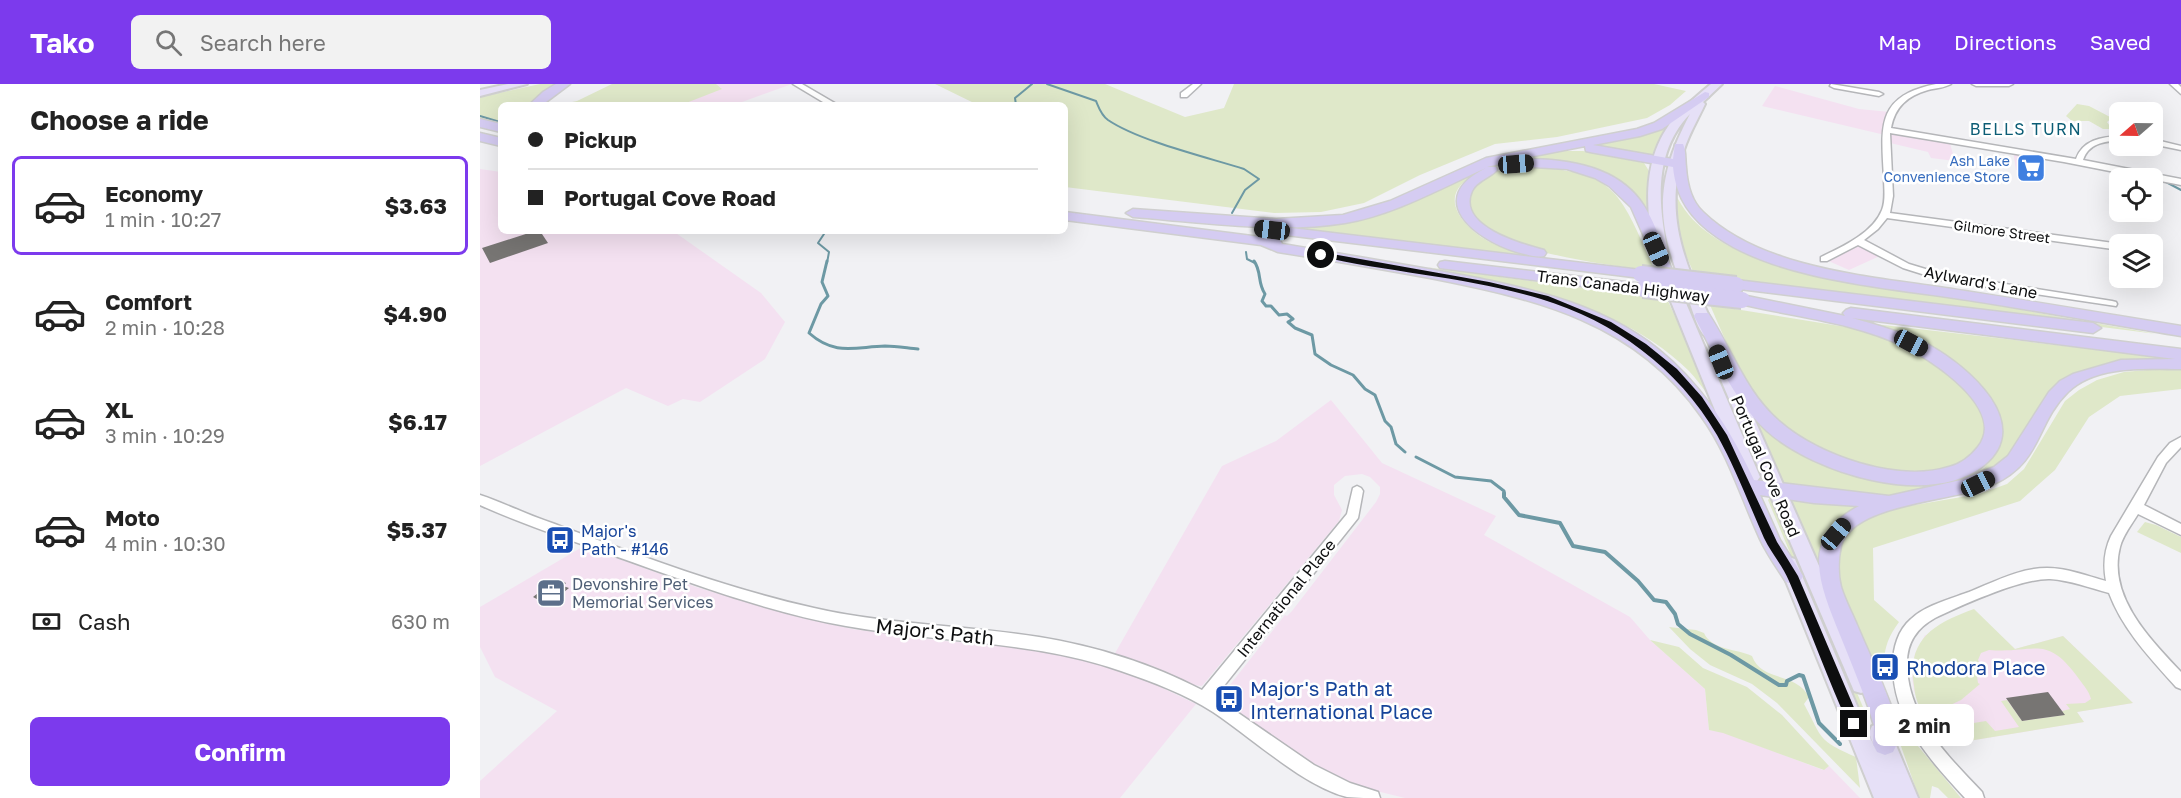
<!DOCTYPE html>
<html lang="en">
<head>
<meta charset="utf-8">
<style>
	:root { --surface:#fff; --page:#f2f2f2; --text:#222; --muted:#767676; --line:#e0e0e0; --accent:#7c3aed }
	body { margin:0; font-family:"Golos Text",sans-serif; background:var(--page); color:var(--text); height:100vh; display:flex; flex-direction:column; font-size:22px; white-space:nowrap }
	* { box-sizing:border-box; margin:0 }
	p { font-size:20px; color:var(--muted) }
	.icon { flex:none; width:33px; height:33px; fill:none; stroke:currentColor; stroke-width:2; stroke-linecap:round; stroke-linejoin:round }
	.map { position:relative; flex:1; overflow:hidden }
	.side { display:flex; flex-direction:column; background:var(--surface); width:480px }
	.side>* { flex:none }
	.hud { position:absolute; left:18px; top:18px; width:570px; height:132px; border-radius:9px; box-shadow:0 6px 24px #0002; display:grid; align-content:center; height:132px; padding:0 30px; background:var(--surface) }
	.needle { width:39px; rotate:250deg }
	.tools { position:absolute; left:1629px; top:18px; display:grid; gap:12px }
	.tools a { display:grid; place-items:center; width:54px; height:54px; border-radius:9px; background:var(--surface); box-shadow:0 6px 24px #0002; font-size:30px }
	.end { position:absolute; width:27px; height:27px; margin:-14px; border:8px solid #0d0e0f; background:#fff; box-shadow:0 0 0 3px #fff }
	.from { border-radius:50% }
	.bubble { position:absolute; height:42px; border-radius:9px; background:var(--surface); box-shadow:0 6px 24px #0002; font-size:20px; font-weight:700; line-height:42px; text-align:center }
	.car { position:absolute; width:18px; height:36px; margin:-18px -9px; border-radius:8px; box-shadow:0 0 4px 2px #0007; background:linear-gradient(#222 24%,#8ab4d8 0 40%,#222 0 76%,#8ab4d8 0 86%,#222 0) }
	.hud b { display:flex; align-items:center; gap:21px; height:57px; font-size:22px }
	.hud b+b { border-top:2px solid var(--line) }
	.hud i { width:15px; height:15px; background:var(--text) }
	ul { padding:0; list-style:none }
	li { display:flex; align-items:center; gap:18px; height:99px; margin:0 12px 9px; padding:0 18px; border:3px solid transparent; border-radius:9px }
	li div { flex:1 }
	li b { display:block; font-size:22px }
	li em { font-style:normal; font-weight:700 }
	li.on { border-color:var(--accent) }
	li>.icon { width:54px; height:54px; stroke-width:1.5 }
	h2 { padding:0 30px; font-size:27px; line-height:72px }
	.pay { display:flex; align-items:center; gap:15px; height:66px; padding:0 30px; font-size:22px }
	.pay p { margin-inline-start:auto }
	.button { display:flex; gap:12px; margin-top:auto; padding:12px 30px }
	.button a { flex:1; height:69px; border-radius:9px; background:var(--accent); color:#fff; font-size:24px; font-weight:700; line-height:69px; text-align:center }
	header { display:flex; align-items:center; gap:36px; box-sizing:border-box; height:84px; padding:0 30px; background:var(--accent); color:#fff }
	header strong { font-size:28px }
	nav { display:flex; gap:33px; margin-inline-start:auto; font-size:21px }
	.search { width:420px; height:54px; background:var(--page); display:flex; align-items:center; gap:15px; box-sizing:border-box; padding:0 21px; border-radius:9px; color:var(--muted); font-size:22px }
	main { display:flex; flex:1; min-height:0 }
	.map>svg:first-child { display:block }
	.commercial { fill:#f4e1f1 }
	.green { fill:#dfe8c9 }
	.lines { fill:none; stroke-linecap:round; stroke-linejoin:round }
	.stream-far2 { stroke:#6d99a4; stroke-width:2 }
	.stream-far1 { stroke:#6d99a4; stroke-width:3 }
	.stream { stroke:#6d99a4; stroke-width:4 }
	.building { fill:#777573 }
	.minor-casing { stroke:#b5b6b9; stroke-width:3 }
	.major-casing { stroke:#cfcfcf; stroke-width:4 }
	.highway-casing { stroke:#cfcfcf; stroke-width:3 }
	.minor { fill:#fff; fill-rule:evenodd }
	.major { fill:#e6e0f7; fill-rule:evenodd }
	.highway { fill:#d5ccf2; fill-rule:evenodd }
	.highway-bridge-casing { stroke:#cfcfcf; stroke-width:20; stroke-linecap:butt }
	.highway-bridge { stroke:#d5ccf2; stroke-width:16 }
	.route { fill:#0d0e0f }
	.labels { text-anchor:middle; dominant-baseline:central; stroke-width:5; stroke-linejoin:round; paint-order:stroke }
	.far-shop-label { font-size:14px; fill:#366cbe; stroke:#fff; text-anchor:end }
	.far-street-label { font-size:14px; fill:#0d0e0f; stroke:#fff }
	.far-quarter-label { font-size:16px; letter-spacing:1.5px; fill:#0c5d75; stroke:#fff }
	.street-label { font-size:16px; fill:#0d0e0f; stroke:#fff }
	.transit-label { font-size:16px; fill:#164399; stroke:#fff; text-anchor:start }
	.service-label { font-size:16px; fill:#4e5e75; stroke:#fff; text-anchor:start }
	.near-street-label { font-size:20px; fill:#0d0e0f; stroke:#fff }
	.near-transit-label { font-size:20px; fill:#164399; stroke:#fff; text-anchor:start }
</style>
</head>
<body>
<header>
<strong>Tako</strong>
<div class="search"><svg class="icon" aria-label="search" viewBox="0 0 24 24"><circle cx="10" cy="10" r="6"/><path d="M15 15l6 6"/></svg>Search here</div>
<nav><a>Map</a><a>Directions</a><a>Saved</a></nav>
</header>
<main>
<section class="side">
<h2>Choose a ride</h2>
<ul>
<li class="on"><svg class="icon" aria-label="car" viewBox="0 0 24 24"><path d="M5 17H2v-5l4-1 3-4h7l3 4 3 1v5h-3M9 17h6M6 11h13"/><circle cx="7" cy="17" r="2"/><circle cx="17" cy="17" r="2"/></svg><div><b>Economy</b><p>1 min · 10:27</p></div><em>$3.63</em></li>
<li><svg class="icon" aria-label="car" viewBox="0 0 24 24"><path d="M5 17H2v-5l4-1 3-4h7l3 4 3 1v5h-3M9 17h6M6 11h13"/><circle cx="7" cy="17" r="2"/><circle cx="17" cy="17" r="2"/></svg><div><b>Comfort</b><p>2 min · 10:28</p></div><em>$4.90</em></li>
<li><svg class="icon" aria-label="car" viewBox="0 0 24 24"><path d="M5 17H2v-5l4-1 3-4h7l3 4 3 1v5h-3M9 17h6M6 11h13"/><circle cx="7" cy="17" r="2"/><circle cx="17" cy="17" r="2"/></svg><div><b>XL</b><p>3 min · 10:29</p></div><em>$6.17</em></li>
<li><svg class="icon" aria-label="car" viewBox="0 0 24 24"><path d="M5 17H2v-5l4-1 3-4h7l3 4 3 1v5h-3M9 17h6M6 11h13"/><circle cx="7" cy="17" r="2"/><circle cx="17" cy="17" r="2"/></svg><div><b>Moto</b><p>4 min · 10:30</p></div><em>$5.37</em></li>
</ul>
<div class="pay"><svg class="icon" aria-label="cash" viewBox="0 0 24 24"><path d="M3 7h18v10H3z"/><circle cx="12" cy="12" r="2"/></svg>Cash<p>630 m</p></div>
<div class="button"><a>Confirm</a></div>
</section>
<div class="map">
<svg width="1701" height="714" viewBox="0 0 1701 714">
	<rect width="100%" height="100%" fill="#f1f1f4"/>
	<!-- commercial -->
	<g class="commercial">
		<path d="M236,0H312L262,18L263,21H201L241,4Z"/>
		<path d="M1295,2L1379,25L1410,28L1406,46L1469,56L1475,77L1451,74L1448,68L1406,58L1405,51L1282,22Z"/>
		<path d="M1533,67L1557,70L1563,91L1536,86Z"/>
		<path d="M0,85L21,88V147H193L281,209L305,238L285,275L220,318L203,315L188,322L146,304L0,382Z"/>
		<path d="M1378,157L1402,171L1369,186L1344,175Z"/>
		<path d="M851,316L902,379L1016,432L1004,451L1150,533L1170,556L1225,605L1229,646L1243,648L1343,686L1349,682L1380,714H925L876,702L831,681L746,620L742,615V611L805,531L807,532L812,527L896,418L900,410V403L890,393L882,390L865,392L854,401V411L862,426L859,437L722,602L711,601L634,571L742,382L796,357Z"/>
		<path d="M104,462L216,503L318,533L372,545L463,557L544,563L600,574L664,595L716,620L640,714H0V697L77,627L15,593L0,563V523Z"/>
		<path d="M1445,551H1520L1535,565L1583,552L1653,619L1597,628L1604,638L1464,661L1446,635L1434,607L1432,593L1435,570Z"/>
	</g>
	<!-- green -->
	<g class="green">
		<path d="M60,0H81L52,21H21V40L0,34V13Z"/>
		<path d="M132,0H236L242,5L201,21H78L97,17Z"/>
		<path d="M455,0H625L705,33L744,24L754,0H1174L1206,7L1190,21L1167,34L1077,53L1015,60L940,91L884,119L841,128L794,129L585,103V21H498Z"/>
		<path d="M1597,20L1609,22L1632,34L1627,38L1632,45H1623L1609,37H1592L1586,32Z"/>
		<path d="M1198,32L1175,72L1102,61L1132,57Z"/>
		<path d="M1078,67H1103L1164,79L1169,87V142L1158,114C1138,104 1103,82 1084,78C1049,71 935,88 989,143C1010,165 1046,170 1073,177L797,142L869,138L899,131L1015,78Z"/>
		<path d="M1039,82C1136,87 1138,103 1175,187C1142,182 973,167 990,111C996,91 1021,85 1039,82Z"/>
		<path d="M1195,109C1214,151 1259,169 1301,183L1677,250L1215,192L1197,151Z"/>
		<path d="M946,183L1187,215L1242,332C1231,316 1222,301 1209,287C1140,219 1037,202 946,183Z"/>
		<path d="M1230,221L1366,243L1398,251L1431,263L1481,297L1495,315L1504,333L1505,352L1497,367L1486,376L1452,390L1396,387L1325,362L1282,325L1260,290Z"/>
		<path d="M1377,238L1690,274L1635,279L1607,286L1587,295L1519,386L1431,411H1401L1309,404L1300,398L1270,329L1300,356L1339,379L1382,394L1420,400H1454L1481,395L1504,384L1520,362V340L1485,290Z"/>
		<path d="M1678,285L1701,286V305L1640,312L1609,333L1575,386L1540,417L1393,464L1394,516L1419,538C1405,557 1401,573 1407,597L1398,595L1356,497L1359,463L1365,448L1378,437L1400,427L1499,410L1527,400L1544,385L1585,317L1599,306L1617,296L1644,288Z"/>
		<path d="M1291,412L1295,416L1400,663L1391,652L1370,613L1288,416Z"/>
		<path d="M1310,416L1390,421C1354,435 1341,447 1340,487Z"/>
		<path d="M1665,438L1676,441L1701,453V469L1657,448Z"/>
		<path d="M1494,525L1535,565L1583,552L1653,619L1597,628L1604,638L1464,661L1461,657L1463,648L1468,643L1506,637L1515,647L1539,643L1521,617L1527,616L1542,637L1584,631L1582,627L1590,625L1586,620L1605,619L1611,615C1609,607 1604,602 1599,595C1566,549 1556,570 1509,566L1501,569L1498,576L1500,580L1495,579L1498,599L1500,600L1481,616L1447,632C1438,625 1435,612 1434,602C1426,554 1456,539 1494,525Z"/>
		<path d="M1189,543L1216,546L1224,549C1231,566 1258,565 1272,572C1281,598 1317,588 1329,613L1324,620C1343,655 1337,656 1376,673L1380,704L1297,619L1272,600L1230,581L1210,565Z"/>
		<path d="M1170,556L1199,563L1223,584L1267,603L1302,631L1349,682L1344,686L1243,649L1229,646L1225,605Z"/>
		<path d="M1414,642L1433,656L1481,714H1468L1458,704L1452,702L1450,714H1439Z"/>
	</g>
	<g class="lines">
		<!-- stream-far2 -->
		<g class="stream-far2">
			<path d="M567,0L616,17C619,24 621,31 628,36C659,57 726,73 764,85L779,95L765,106L752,129"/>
			<path d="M536,21L535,14L552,0"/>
			<path d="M0,32L20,38"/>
			<path d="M1686,98L1701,106"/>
			<path d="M346,147L338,159L349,168L347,179"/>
			<path d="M766,168L767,175L775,179"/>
		</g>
		<!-- stream-far1 -->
		<g class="stream-far1">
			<path d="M347,177L342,198L348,212L341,220L329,249C355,272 374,263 405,262C416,262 427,264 438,265"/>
			<path d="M774,177C782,188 777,198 785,210L782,217L786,222H791L799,231L807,230L813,235L808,238L815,244L832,251L835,270L851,281L873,291L885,305L895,311L905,337L911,343L916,360L925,368"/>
			<path d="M936,373L975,393L1011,397L1024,407V411"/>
		</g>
		<!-- stream -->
		<path class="stream" d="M1024,409V413L1039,431L1080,439L1093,462L1125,468L1158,497L1174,516L1186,518L1195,530L1198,540L1210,550L1251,571L1299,601H1306L1307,597L1319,591L1323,592L1339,639L1360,660"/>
	</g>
	<!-- building -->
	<g class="building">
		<path d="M55,147H60L68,159L10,179L2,164Z"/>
		<path d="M76,495L86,499L83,502L89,504L68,521L53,513Z"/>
		<path d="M1568,608L1585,631L1542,637L1526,614Z"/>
	</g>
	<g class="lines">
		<!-- minor casing -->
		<g class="minor-casing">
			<g id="minor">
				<path d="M313,0H322L358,21H348Z"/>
				<path d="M713,0H721L707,13H701V9Z"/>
				<path d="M1351,0L1399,8L1403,10L1399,12L1354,4L1350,2Z"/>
				<path d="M1456,0H1471C1464,4 1456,4 1448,6C1427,12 1415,23 1411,44L1596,75C1603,56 1621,53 1640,52V56C1623,58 1609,59 1603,76L1701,95V101L1584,78L1410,49L1413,112L1410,129L1641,160H1640V166L1407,134L1398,145L1384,156L1429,180L1462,190L1632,217L1636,218L1637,220L1636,222L1461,196L1423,184L1378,161L1347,177H1341V173C1362,163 1393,149 1402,126C1406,116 1404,104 1404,94C1401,42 1396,12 1456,0Z"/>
				<path d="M1492,0H1533L1529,2H1496Z"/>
				<path d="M1690,0H1698L1701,3V10Z"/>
				<path d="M1672,55L1701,62V66L1672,60Z"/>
				<path d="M1701,353V363L1686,379L1664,421L1701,440V451L1658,430C1652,440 1643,451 1640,463C1627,512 1670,555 1701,588V605L1696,603C1670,574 1643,546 1629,509C1610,504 1590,496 1570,495C1542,494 1482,521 1455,534C1437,544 1427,558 1427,579C1427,633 1467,671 1502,708L1504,714H1485C1450,676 1412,635 1413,580C1413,564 1418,546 1431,535C1446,521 1470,515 1489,508C1514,498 1540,484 1567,484C1587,484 1607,492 1626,497C1623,481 1624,467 1631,452L1678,373L1690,359Z"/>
				<path d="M877,402L881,404L883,407L878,434L735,613L834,681L870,699L898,708L900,714C890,714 877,714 867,713C823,702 771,653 733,628C705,610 673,598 641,587C552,556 458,559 366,542C287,528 211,499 135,472C90,456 44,441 0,421V411C24,419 48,431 72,439C158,471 245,504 334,524C408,541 484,541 559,553C615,562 672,580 722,606L867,430L873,404Z"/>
			</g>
		</g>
		<!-- major casing -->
		<g class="major-casing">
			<g id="major">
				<path d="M28,0H47L0,12V6Z"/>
				<path d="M1231,0H1242L1223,18L1225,20C1218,35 1209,50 1204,66C1181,136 1209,187 1237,250L1230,255C1219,252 1214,230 1210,220C1177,146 1171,104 1210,30C1173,68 1178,121 1188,168L1186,171H1176L1174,168C1165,121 1162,70 1197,31C1207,20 1219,10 1231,0Z"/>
				<path d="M1190,194L1197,198L1280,393L1277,397L1271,399L1265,397L1262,393L1183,198Z"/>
				<path d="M1243,277L1251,282L1391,600L1388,607L1381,609L1374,607L1371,600L1235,282Z"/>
				<path d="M1308,473L1315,475L1317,480L1396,667L1389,649L1392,642L1400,639L1408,642L1438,714H1394L1299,480L1301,475Z"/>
			</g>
		</g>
		<!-- highway casing -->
		<g class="highway-casing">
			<g id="highway">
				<path d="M76,0H90L62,21H49L63,8Z"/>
				<path d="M1225,8L1229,9V13L1182,45L1160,52L1113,61L1193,75L1195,60H1203C1206,67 1205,75 1206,83C1207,99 1211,117 1223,128C1286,189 1404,193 1485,207C1557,218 1629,230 1701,242V252C1628,240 1555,226 1481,215C1408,204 1299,196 1237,153C1211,135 1196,114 1193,83L1110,68L1106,67L1105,62L1039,75C1083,74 1139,81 1164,122C1177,142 1183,165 1192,186L1190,189H1180L1151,123L1129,102L1115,94L1087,85L1034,82L1032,79L1035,76L1007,83H1016L1017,86C1010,94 997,96 992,107C976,142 1041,160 1064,166L1066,169L1064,172C1055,174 1046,170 1037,168C994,155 944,115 1006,84C961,104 914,131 865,139C796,150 722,138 653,133L646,129L653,125L796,135L863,131L910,117L1006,74L1157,45L1174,39Z"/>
				<path d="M0,35L21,40V48L0,43Z"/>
				<path d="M0,49L21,54V62L0,57Z"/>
				<path d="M585,128L795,155L800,156L802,160C852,168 903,177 954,186C1030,200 1117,215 1179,266C1222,301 1251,346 1274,396L1409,412L1481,396L1514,383L1528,372L1569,308L1580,297L1593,290L1641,276L1695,275L1372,234C1398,241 1424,249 1449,261C1487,282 1556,340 1503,382C1448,425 1333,388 1287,347C1253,316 1235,271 1214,232L1216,229H1228C1252,265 1265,308 1300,338C1339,372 1418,399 1469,383C1481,380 1491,372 1498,363C1528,325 1451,275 1423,262C1371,237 1312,233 1257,219L1254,216L1257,213L1262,211L1365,232L1363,229L1366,226L1371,224L1701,265V285C1665,285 1616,281 1588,308C1555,340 1563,378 1512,401C1476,417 1372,419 1361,462C1358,475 1358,491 1361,503C1365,516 1372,529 1377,541C1391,574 1407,607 1418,642L1417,660L1413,668L1405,671L1397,668L1393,660L1394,642L1389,625C1380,600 1370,576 1360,551C1340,501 1318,454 1379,422L1334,419L1280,411L1300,456L1323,492L1320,498L1313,500L1306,498C1297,484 1287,470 1280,455C1261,414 1248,369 1221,332C1155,238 1057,215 950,194C900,185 849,176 798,168L781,161L585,136Z"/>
				<path d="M811,144L1161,186L1168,190L1161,194L806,151L804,148L806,145Z"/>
				<path d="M965,177L1163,200L1171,205L1163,210L960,184L958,181L960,178Z"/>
				<path d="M1256,196L1613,239L1621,244L1613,249L1251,204L1248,201L1251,198Z"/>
			</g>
		</g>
		<!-- minor -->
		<use href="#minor" class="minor"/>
		<!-- major -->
		<use href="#major" class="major"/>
		<!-- highway -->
		<use href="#highway" class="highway"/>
		<!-- highway-bridge casing -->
		<g class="highway-bridge-casing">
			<g id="highway-bridge">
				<path d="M1161,190L1256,201"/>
				<path d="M1163,205L1262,216"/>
			</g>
		</g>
		<!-- highway-bridge -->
		<use href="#highway-bridge" class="highway-bridge"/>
	</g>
	<!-- route -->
	<path class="route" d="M841,168L1009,198L1068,212L1131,238L1166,260L1197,285L1222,313L1247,351L1297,458L1318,492L1381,640L1379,644H1370C1348,596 1330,545 1309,497C1303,482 1291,469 1284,454C1269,420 1255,383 1237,351C1198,284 1134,237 1061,215C989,193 912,189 838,172V169Z"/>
	<!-- icons -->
	<defs>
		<g id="supermarket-square" transform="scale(1.5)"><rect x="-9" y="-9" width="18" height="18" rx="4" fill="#3f7fe0" stroke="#fff"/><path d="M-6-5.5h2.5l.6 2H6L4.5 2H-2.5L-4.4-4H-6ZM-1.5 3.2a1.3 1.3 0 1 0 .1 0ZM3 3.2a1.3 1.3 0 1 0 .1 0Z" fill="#fff"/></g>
		<g id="bus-square" transform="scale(1.5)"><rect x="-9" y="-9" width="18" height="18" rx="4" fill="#1a4fb4" stroke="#fff"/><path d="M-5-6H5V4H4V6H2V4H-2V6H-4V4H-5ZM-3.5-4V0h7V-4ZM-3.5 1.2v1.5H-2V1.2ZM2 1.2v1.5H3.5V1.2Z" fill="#fff"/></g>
		<g id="office-square" transform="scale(1.5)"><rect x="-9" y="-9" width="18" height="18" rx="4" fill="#5c6f8a" stroke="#fff"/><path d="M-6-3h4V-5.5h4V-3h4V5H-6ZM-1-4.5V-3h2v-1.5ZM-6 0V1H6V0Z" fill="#fff"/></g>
	</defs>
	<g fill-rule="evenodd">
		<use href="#supermarket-square" x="1551" y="84"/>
		<use href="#bus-square" x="80" y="456"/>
		<use href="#office-square" x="71" y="509"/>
		<use href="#bus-square" x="1405" y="583"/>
		<use href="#bus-square" x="749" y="615"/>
	</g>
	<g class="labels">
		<!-- far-shop labels -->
		<g class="far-shop-label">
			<text x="1530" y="76">Ash Lake<tspan x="1530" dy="16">Convenience Store</tspan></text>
		</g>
		<!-- far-street labels -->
		<g class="far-street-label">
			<text transform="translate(1522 147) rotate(8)">Gilmore Street</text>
		</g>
		<!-- far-quarter labels -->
		<g class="far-quarter-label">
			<text x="1546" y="45">BELLS TURN</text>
		</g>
		<!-- street labels -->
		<g class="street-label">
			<text transform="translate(1501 198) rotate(11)">Aylward's Lane</text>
			<text transform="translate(1143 202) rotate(7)">Trans Canada Highway</text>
			<text transform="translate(1286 382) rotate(67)">Portugal Cove Road</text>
			<text transform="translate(806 514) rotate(-51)">International Place</text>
		</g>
		<!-- transit labels -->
		<g class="transit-label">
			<text x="101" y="447">Major's<tspan x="101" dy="18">Path - #146</tspan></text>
		</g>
		<!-- service labels -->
		<g class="service-label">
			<text x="92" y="500">Devonshire Pet<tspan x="92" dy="18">Memorial Services</tspan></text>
		</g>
		<!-- near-street labels -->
		<g class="near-street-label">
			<text transform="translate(455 547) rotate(6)">Major's Path</text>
		</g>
		<!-- near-transit labels -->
		<g class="near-transit-label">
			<text x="1426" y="583">Rhodora Place</text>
			<text x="770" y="604">Major's Path at<tspan x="770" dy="23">International Place</tspan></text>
		</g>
	</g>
</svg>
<div class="tools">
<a><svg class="needle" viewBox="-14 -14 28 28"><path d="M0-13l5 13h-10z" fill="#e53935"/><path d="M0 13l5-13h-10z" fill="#767676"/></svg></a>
<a><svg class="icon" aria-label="locate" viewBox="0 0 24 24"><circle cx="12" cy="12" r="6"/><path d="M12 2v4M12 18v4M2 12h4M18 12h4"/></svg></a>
<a><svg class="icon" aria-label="layers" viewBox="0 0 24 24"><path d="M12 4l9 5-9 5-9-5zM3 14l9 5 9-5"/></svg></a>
</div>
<i class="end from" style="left:841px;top:171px"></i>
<i class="end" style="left:1374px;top:640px"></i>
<div class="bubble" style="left:1395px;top:620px;width:99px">2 min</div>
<i class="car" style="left:1036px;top:80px;rotate:86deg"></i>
<i class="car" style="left:792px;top:146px;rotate:277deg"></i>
<i class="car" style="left:1176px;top:165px;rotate:156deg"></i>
<i class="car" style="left:1431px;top:259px;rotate:118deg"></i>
<i class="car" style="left:1241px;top:278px;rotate:338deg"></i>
<i class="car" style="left:1498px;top:400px;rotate:64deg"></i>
<i class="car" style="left:1356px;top:450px;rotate:40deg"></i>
<div class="hud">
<b><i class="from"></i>Pickup</b>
<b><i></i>Portugal Cove Road</b>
</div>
</div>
</main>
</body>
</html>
